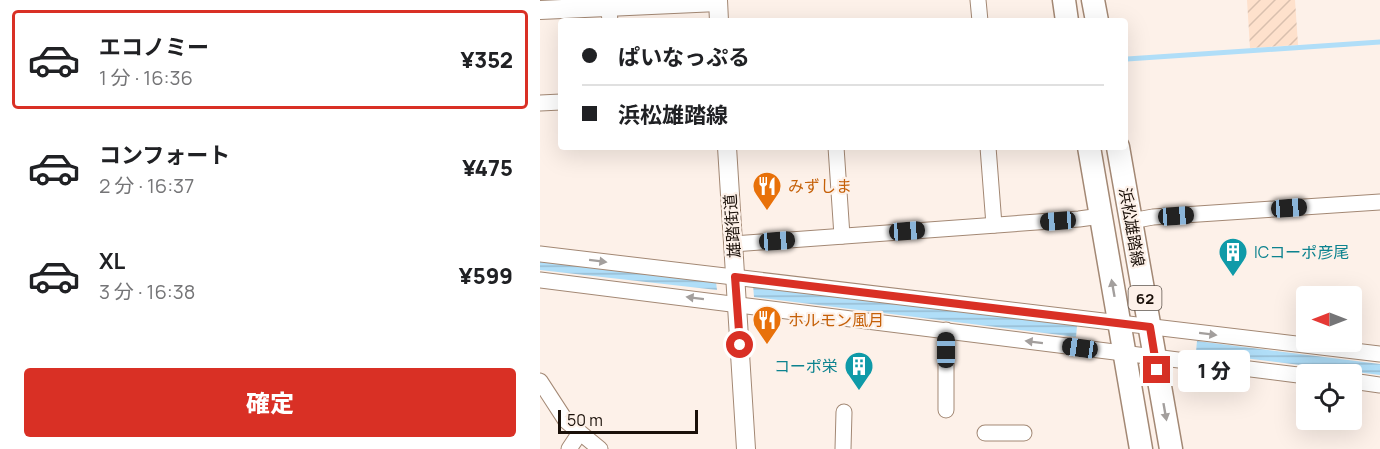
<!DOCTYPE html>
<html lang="ja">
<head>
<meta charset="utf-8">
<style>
	:root { --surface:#fff; --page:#f6f6f6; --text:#202124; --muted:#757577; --line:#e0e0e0; --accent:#d93025 }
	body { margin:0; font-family:Manrope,"Noto Sans JP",sans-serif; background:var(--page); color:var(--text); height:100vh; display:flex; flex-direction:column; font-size:22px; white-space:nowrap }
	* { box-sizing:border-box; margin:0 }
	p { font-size:20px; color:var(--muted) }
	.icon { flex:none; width:33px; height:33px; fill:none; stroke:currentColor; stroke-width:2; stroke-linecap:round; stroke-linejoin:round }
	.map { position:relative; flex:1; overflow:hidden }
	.details { display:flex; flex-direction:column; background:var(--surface); width:540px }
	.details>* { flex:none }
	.banner { position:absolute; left:18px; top:18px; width:570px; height:132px; border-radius:6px; box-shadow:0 6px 24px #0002; display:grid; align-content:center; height:132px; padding:0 24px; background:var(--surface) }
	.needle { width:39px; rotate:270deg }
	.controls { position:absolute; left:756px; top:286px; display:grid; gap:12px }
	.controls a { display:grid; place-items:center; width:66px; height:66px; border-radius:6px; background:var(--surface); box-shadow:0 6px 24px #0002; font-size:30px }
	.scale { position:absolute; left:18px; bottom:15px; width:140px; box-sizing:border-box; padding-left:6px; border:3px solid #1a1009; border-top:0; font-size:16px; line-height:21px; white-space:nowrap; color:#1a1009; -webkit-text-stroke:4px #fdf1e9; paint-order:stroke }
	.end { position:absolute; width:27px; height:27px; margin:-14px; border:8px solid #d93025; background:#fff; box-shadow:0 0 0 3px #fff }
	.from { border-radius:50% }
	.bubble { position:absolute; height:42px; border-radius:6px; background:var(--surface); box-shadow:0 6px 24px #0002; font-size:20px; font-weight:800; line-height:42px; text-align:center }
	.car { position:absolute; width:18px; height:36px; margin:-18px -9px; border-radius:8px; box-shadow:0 0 4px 2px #0007; background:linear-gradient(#222 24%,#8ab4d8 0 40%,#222 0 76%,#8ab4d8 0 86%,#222 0) }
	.banner b { display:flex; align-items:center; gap:21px; height:57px; font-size:22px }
	.banner b+b { border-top:2px solid var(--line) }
	.banner i { width:15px; height:15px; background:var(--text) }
	ul { padding:10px 0 0; list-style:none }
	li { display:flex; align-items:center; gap:18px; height:99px; margin:0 12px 9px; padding:0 12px; border:3px solid transparent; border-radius:6px }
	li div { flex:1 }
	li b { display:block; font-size:22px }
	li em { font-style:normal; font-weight:800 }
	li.current { border-color:var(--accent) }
	li>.icon { width:54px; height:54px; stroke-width:1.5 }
	.cta { display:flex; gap:12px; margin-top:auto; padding:12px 24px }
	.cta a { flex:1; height:69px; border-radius:6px; background:var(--accent); color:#fff; font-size:24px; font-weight:800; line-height:69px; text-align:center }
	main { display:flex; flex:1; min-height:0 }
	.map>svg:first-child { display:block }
	.industrial { fill:url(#industrial-furrows) }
	.water { fill:url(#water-rules) }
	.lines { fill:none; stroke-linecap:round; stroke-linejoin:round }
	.stream { stroke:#b0def8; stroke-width:5 }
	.minor-casing { stroke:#a38874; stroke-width:17 }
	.tertiary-casing { stroke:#a38874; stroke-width:20 }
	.primary-casing { stroke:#a38874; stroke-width:25 }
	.minor { stroke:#fff; stroke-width:15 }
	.tertiary { stroke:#fff; stroke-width:18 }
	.primary { stroke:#fff; stroke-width:22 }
	.oneway { fill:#a39f9d }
	.route { stroke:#d93025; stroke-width:8 }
	.labels { text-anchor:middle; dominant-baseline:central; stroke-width:4.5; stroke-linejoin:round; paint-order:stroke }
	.shield { fill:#fdf1e9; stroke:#5e544c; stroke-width:1.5 }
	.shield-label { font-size:15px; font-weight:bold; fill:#1a1009 }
	.food-label { font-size:16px; fill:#c56008; stroke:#fdf1e9; text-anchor:start }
	.street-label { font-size:16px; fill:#1a1009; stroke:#fdf1e9 }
	.culture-label { font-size:16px; fill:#0d838f; stroke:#fdf1e9; text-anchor:start }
</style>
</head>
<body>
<main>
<section class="details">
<ul>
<li class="current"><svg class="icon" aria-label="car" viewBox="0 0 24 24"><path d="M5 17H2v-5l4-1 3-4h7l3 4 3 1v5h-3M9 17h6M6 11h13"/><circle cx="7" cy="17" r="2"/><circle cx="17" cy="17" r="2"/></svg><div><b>エコノミー</b><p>1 分 · 16:36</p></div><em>¥352</em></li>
<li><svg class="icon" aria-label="car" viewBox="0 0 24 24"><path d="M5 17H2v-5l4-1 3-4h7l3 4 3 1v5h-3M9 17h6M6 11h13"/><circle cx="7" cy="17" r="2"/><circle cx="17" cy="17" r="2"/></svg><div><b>コンフォート</b><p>2 分 · 16:37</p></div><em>¥475</em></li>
<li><svg class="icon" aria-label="car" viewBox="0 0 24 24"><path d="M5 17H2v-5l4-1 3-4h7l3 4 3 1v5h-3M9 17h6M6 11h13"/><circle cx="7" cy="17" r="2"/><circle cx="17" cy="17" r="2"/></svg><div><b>XL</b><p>3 分 · 16:38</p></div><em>¥599</em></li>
</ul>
<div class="cta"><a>確定</a></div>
</section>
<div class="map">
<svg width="840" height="449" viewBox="0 0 840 449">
	<defs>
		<pattern id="industrial-furrows" width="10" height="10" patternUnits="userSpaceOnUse" patternTransform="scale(1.5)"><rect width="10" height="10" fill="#fee1cc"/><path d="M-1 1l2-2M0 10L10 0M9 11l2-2" fill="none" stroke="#d9c0ae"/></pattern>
		<pattern id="water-rules" width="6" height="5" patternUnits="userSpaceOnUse" patternTransform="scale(1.5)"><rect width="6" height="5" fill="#b0def8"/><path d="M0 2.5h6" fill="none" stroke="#97bdd3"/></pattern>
	</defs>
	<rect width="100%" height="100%" fill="#fdf1e9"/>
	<!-- industrial -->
	<path class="industrial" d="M707,0H755L758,45L710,48Z"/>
	<!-- water -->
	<g class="water">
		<path d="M0,261L176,282L177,290L0,270Z"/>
		<path d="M213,285L537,326L536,337L214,297Z"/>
		<path d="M657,341L840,364V375L656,352Z"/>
	</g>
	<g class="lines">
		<!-- stream -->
		<path class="stream" d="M587,59L840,42"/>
		<!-- minor casing -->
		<g class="minor-casing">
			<g id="minor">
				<path d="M68,0L70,21"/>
				<path d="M438,0L440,21"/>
				<path d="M0,103L21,102"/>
				<path d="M296,147L302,236"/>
				<path d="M448,147L454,225"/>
				<path d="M591,221L613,217L840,202"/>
				<path d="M193,244L539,219L561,216"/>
				<path d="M0,254L840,354"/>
				<path d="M0,280L766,376"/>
				<path d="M0,381L26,421L60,449"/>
				<path d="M812,381L840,385"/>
				<path d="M406,410V330"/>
				<path d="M445,433H484"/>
				<path d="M29,449L39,434"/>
				<path d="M303,449L304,412"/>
			</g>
		</g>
		<!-- tertiary casing -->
		<g class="tertiary-casing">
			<g id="tertiary">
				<path d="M178,0L179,21"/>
				<path d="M0,10L178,2"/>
				<path d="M187,147L206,449"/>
			</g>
		</g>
		<!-- primary casing -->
		<g class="primary-casing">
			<g id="primary">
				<path d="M524,0L527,21"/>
				<path d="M553,0L557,21"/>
				<path d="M549,147L601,449"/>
				<path d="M578,147L631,449"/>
			</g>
		</g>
		<!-- minor -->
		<use href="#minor" class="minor"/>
		<!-- tertiary -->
		<use href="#tertiary" class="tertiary"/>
		<!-- primary -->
		<use href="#primary" class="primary"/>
	</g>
	<!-- one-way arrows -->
	<defs><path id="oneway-solid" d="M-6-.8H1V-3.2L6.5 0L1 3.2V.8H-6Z" transform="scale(1.5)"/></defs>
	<g class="oneway">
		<use href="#oneway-solid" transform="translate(58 261) rotate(7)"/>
		<use href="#oneway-solid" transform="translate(573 288) rotate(-100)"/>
		<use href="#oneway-solid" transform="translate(155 298) rotate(-173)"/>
		<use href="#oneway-solid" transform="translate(668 334) rotate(7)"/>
		<use href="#oneway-solid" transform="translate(494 342) rotate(-173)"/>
		<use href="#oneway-solid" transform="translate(625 412) rotate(80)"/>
	</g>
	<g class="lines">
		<!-- route -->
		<path class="route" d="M200,345L195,277L610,327L617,370"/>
	</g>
	<!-- icons -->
	<defs>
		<g id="restaurant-pin" transform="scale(1.5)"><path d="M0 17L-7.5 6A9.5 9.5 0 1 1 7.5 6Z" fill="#e8710a" stroke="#fdf1e9"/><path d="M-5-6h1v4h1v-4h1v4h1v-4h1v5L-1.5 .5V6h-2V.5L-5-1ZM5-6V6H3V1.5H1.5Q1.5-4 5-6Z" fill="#fff"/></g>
		<g id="building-pin" transform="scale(1.5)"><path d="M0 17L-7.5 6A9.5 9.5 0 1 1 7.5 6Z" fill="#0f9aa8" stroke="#fdf1e9"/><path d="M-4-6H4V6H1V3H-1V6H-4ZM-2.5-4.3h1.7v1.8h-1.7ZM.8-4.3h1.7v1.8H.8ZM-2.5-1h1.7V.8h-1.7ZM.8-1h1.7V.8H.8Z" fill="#fff"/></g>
	</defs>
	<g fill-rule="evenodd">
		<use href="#restaurant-pin" x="227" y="186"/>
		<use href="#building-pin" x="693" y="252"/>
		<use href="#restaurant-pin" x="227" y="320"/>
		<use href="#building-pin" x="319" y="366"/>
	</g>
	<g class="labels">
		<!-- shield labels -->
		<rect class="shield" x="588.5" y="286" width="33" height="24" rx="4.5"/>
		<g class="shield-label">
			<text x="605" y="298">62</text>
		</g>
		<!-- food labels -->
		<g class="food-label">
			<text x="248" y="186">みずしま</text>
			<text x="248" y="320">ホルモン風月</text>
		</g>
		<!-- street labels -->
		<g class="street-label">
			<text transform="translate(192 226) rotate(-94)">雄踏街道</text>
			<text transform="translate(592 227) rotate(80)">浜松雄踏線</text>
		</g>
		<!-- culture labels -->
		<g class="culture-label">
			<text x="714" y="252">ICコーポ彦尾</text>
			<text x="298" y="366" text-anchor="end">コーポ栄</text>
		</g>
	</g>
</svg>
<div class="controls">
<a><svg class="needle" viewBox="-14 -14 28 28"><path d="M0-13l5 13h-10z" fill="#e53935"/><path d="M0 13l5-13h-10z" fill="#757577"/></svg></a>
<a><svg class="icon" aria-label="locate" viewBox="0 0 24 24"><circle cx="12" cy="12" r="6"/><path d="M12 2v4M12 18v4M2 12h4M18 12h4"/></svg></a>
</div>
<div class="scale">50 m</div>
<i class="end from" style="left:200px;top:345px"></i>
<i class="end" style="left:617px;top:370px"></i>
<div class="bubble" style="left:638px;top:350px;width:72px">1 分</div>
<i class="car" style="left:749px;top:208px;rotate:86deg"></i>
<i class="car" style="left:636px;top:216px;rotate:86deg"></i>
<i class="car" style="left:518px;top:221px;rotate:266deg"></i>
<i class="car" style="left:367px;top:231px;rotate:86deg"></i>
<i class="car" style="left:237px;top:241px;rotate:86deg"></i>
<i class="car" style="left:540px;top:348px;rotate:278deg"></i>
<i class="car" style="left:406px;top:350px;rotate:0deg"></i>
<div class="banner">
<b><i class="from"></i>ぱいなっぷる</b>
<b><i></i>浜松雄踏線</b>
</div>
</div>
</main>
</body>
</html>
